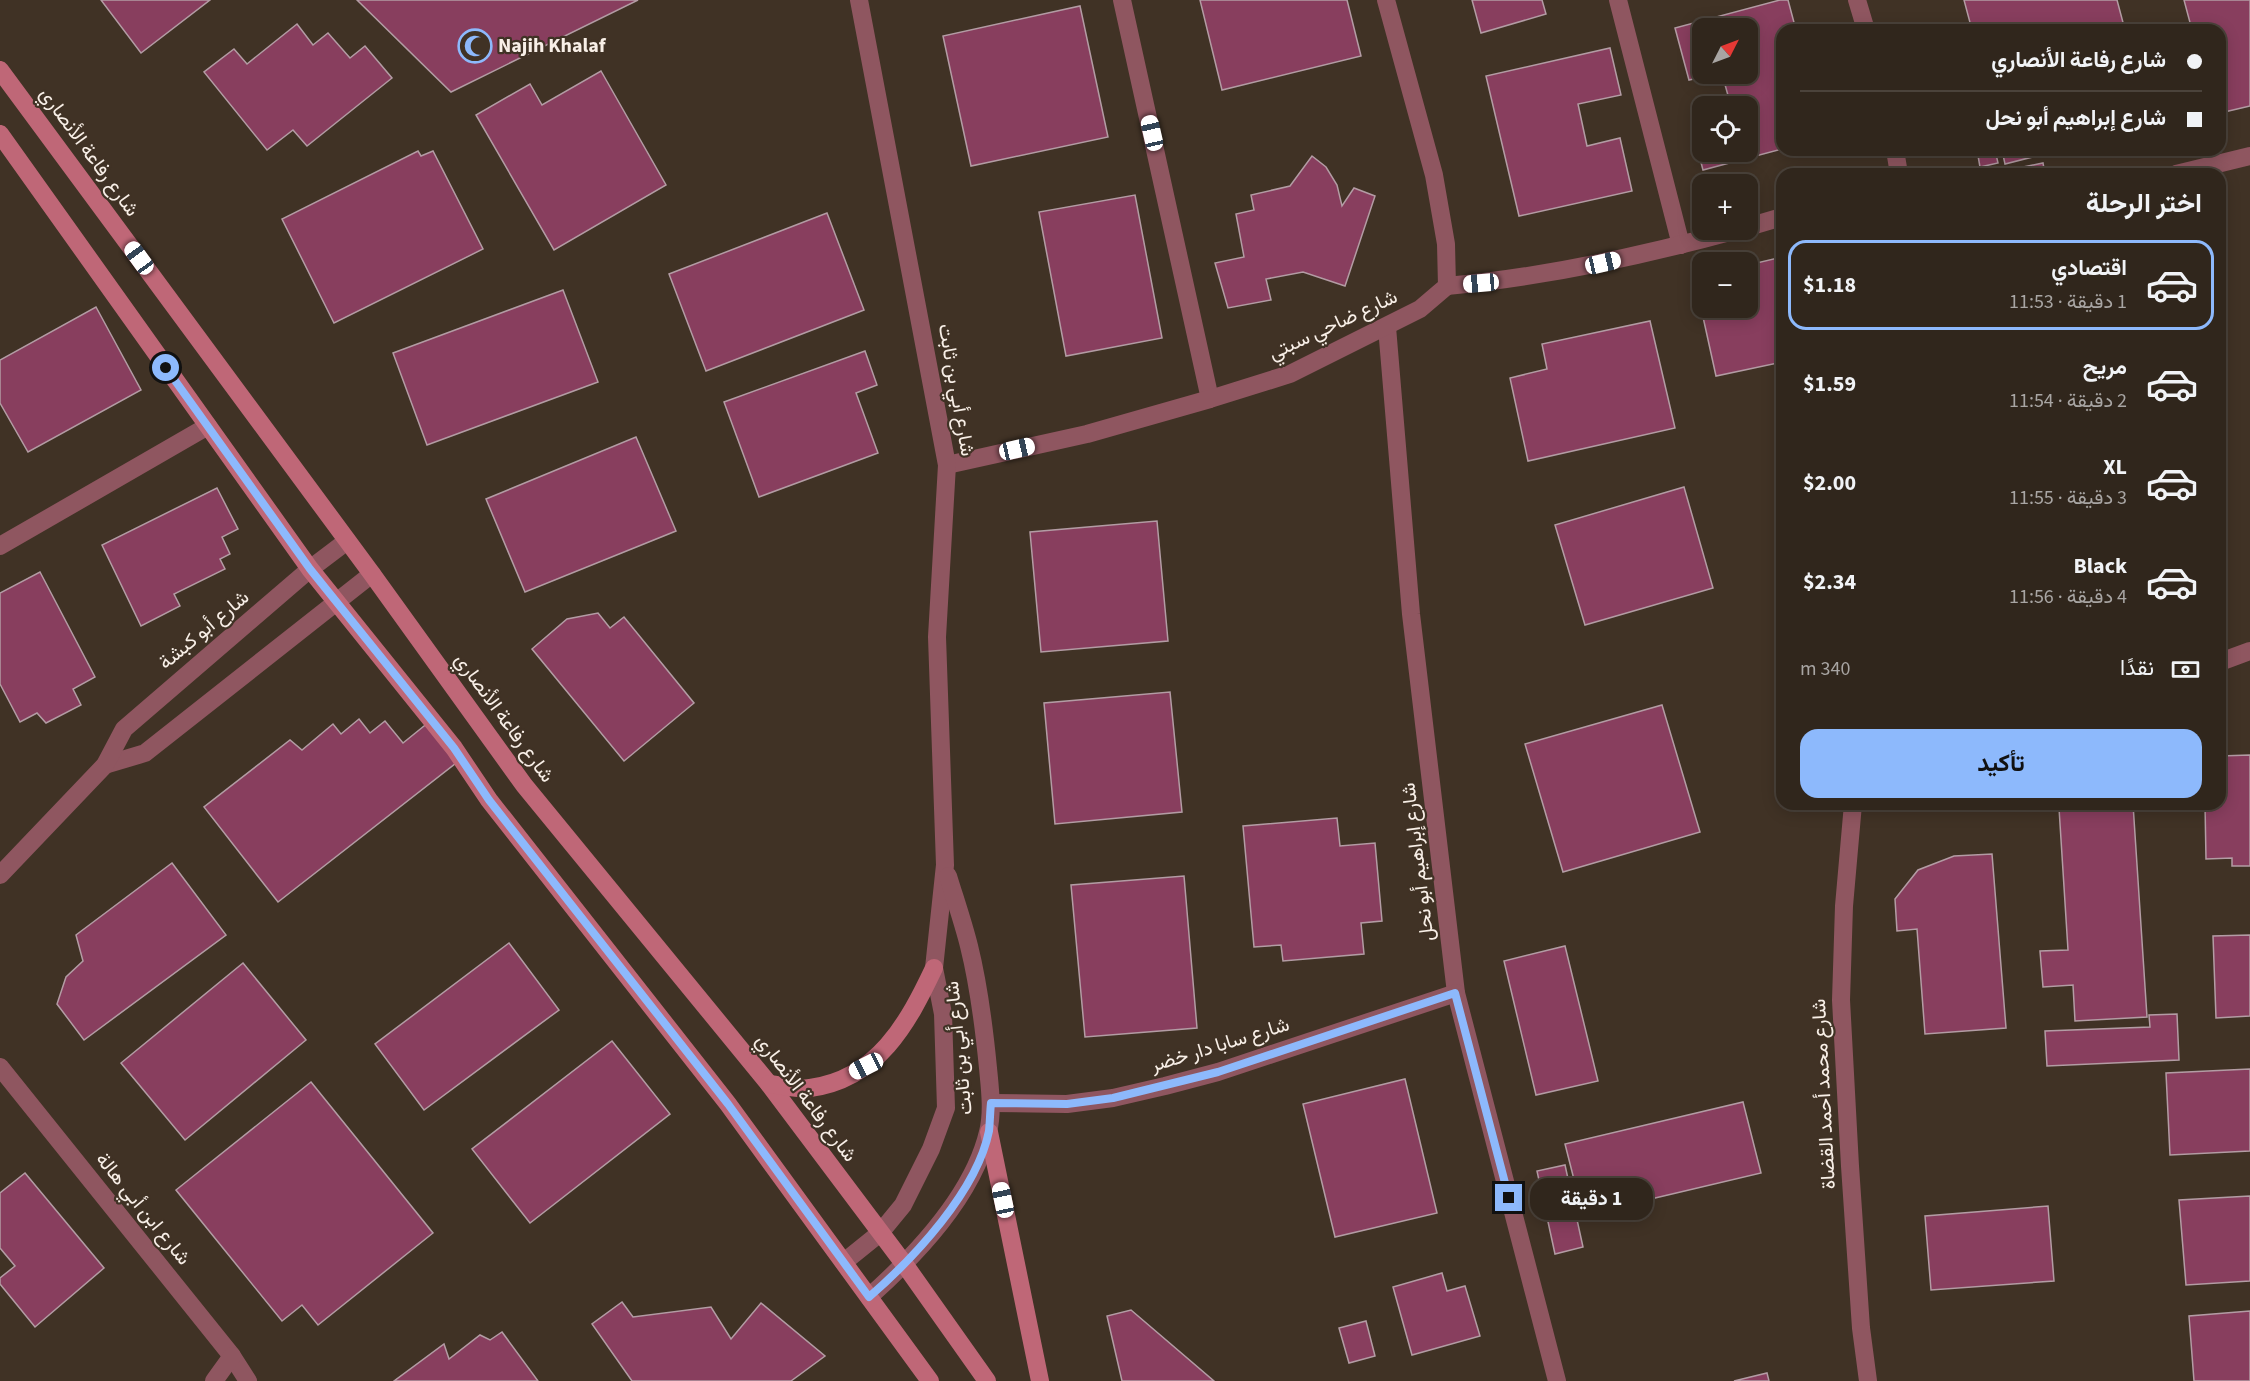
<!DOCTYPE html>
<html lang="ar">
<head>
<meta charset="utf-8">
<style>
	:root { --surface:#30261c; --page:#3c3229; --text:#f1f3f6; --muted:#a8a5a3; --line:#4b433b; --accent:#8db9fc }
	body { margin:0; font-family:"Source Sans 3",Vazirmatn,sans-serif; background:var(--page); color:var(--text); direction:rtl; height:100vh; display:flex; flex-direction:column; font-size:22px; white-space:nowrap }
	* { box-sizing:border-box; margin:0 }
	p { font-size:20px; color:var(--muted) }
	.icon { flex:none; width:33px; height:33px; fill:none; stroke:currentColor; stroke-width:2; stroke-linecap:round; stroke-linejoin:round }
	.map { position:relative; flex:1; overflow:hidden; direction:ltr }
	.details { position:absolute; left:1776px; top:168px; width:450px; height:642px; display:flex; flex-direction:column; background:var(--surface); border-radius:18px; box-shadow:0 3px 15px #0003,0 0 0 2px var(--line); direction:rtl }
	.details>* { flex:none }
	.banner { position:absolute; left:1776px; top:24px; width:450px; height:132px; border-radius:18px; box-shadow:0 3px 15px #0003,0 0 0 2px var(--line); direction:rtl; display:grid; align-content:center; height:132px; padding:0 24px; background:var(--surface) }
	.needle { width:39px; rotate:48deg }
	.buttons { position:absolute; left:1692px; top:18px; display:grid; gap:12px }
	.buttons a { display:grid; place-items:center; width:66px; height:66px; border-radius:12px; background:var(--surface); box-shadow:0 3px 15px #0003,0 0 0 2px var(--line); font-size:30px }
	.end { position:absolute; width:27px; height:27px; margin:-14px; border:8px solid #8db9fc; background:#111; box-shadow:0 0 0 3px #111 }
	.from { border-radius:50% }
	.bubble { position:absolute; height:42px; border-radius:18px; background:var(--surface); box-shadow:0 3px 15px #0003,0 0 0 2px var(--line); font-size:20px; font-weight:700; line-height:42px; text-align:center; direction:rtl }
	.car { position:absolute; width:18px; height:36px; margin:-18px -9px; border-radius:8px; box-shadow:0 0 4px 2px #0007; background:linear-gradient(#fff 24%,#345 0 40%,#fff 0 76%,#345 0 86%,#fff 0) }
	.banner b { display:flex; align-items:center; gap:21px; height:57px; font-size:22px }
	.banner b+b { border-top:2px solid var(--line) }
	.banner i { width:15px; height:15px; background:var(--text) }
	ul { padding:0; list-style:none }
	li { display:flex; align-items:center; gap:18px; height:90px; margin:0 12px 9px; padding:0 12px; border:3px solid transparent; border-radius:18px }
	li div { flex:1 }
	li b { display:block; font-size:22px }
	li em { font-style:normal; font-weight:700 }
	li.current { border-color:var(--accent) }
	li>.icon { width:54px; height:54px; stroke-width:1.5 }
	h2 { padding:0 24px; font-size:27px; line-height:72px }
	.pay { display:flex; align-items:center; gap:15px; height:66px; padding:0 24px; font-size:22px }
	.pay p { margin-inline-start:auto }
	.button { display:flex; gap:12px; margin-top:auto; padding:12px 24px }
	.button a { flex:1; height:69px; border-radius:18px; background:var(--accent); color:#111; font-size:24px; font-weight:700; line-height:69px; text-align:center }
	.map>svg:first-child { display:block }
	.building { fill:#883e5e; stroke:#b39ca4; stroke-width:1.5 }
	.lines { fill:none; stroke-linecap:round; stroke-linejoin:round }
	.lane { stroke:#8f5660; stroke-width:18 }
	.street { stroke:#8f5660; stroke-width:18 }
	.secondary { stroke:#bf6777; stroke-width:18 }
	.route { stroke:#8db9fc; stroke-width:8 }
	.labels { text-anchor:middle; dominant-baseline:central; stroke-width:4.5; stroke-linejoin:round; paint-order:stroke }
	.poi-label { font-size:20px; font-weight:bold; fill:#f8efe7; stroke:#403225; text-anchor:start }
	.street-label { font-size:20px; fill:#f8efe7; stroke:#403225 }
</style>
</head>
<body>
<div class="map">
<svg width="2250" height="1381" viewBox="0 0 2250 1381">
	<rect width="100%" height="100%" fill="#403225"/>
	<!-- building -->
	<g class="building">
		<path d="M101,0H210L141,53Z"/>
		<path d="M357,0H638L451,92Z"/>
		<path d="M1200,0H1347L1361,56L1222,90Z"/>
		<path d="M1472,0H1542L1546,14L1481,33Z"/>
		<path d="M1780,0H1788L1796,30H1782V149L1703,170L1691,124L1702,121V152H1748V106H1731L1722,74H1748V28H1702V74H1715L1689,80L1675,28Z"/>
		<path d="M1964,0H2117L2125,30H1972Z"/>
		<path d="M2184,0H2250V106L2220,113V30H2192Z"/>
		<path d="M1080,6L1108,137L971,166L943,36Z"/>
		<path d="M297,24L313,45L328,33L350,58L365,46L392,78L307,146L293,130L267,150L204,72L234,49L247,64Z"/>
		<path d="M1610,48L1621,95L1578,104L1587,146L1620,138L1632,191L1519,216L1486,76Z"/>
		<path d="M601,71L666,185L554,250L476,115L530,84L542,105Z"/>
		<path d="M1977,150H1995L1998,163L1980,167Z"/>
		<path d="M2002,150H2060L2005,164Z"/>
		<path d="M418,151L421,156L433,151L483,249L334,323L282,219Z"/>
		<path d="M1312,156L1326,167L1337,185L1342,206L1354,188L1375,196L1345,286L1303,272L1266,279L1271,300L1228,308L1215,263L1244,257L1236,214L1254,210L1251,195L1290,186Z"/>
		<path d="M2043,163L2045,174H2009L2008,170Z"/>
		<path d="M1135,195L1162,338L1066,356L1039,212Z"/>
		<path d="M827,213L864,310L706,371L669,274Z"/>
		<path d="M1782,257V362L1716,376L1694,276L1702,274V308H1748V265Z"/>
		<path d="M563,290L598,382L427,445L393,353Z"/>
		<path d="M96,307L141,390L28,452L0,403V360Z"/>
		<path d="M1650,321L1675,428L1528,461L1510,378L1547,369L1542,344Z"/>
		<path d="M865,351L877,385L856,393L878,453L759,497L724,402Z"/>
		<path d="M636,437L676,531L525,592L486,499Z"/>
		<path d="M1684,487L1713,588L1585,625L1555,525Z"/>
		<path d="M217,488L238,529L222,537L230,554L220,559L225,569L174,594L180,606L141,626L102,545Z"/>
		<path d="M1157,521L1168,641L1041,652L1030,532Z"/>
		<path d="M40,572L95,677L73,689L81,705L46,723L37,713L20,722L0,684V593Z"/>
		<path d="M598,613L610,628L624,617L694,703L624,761L532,649L567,619Z"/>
		<path d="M1170,692L1182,812L1055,824L1044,703Z"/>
		<path d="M1662,705L1700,832L1563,872L1525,744Z"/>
		<path d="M359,719L370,733L385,721L403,743L429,722L460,760L278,902L204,807L290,740L302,750L333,724L341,734Z"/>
		<path d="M2250,755V866H2232V858L2206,859L2205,804H2220V756Z"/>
		<path d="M2133,804L2147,1017L2075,1021L2073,985L2043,987L2040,951L2068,950L2059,808Z"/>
		<path d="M1337,818L1340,846L1375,843L1382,921L1361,923L1364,954L1283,961L1281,945L1254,947L1243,826Z"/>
		<path d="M1992,854L2006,1028L1925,1034L1917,929L1897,931L1895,899L1918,870L1954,856Z"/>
		<path d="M172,863L226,935L84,1040L57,1004L66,977L83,961L76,935Z"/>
		<path d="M1184,876L1197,1028L1085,1037L1071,885Z"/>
		<path d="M2250,935V1016L2216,1018L2213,936Z"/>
		<path d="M509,943L559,1010L424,1110L375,1044Z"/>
		<path d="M1565,946L1598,1081L1536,1095L1504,961Z"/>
		<path d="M243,963L306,1040L185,1140L121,1063Z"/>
		<path d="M2177,1014L2179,1060L2047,1066L2045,1031L2150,1027L2149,1015Z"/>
		<path d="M612,1041L670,1114L530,1223L472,1149Z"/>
		<path d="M2250,1069V1151L2170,1155L2166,1073Z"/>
		<path d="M1405,1079L1437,1213L1335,1237L1303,1104Z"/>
		<path d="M311,1082L433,1233L318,1325L302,1305L282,1321L176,1190Z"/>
		<path d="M1743,1102L1761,1173L1583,1215L1565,1144Z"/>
		<path d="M1565,1165L1583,1247L1555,1254L1537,1171Z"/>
		<path d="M25,1173L104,1268L35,1327L0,1284V1278L15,1266L0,1248V1193Z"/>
		<path d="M2250,1196V1281L2186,1285L2179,1200Z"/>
		<path d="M2048,1206L2054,1281L1931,1290L1925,1216Z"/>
		<path d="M1442,1273L1447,1291L1465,1286L1480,1336L1412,1355L1393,1287Z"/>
		<path d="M622,1302L633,1317L711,1307L731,1339L761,1303L825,1356L791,1381H632L592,1324Z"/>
		<path d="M1131,1310L1214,1381H1122L1107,1316Z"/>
		<path d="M2250,1311V1381H2194L2189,1316Z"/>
		<path d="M1366,1321L1375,1356L1349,1363L1339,1328Z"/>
		<path d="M502,1332L538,1381H394L444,1344L449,1359L480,1335L490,1340Z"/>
		<path d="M1767,1373L1769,1381H1734Z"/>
	</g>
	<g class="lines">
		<!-- lane -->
		<g class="lane">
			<path d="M1122,0L1210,399"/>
			<path d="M1618,0L1681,245"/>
			<path d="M2176,174L2250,156"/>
			<path d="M0,546L208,426"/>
		</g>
		<!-- street -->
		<g class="street">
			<path d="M1857,0L1866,30"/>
			<path d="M1895,150L1899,174"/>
			<path d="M1748,227L1782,217"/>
			<path d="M1447,286C1546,277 1642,256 1737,230"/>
			<path d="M1387,327L1411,614L1456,993L1557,1381"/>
			<path d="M947,465L1087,434L1210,399L1290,374L1420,309L1447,286L1446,244L1434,175L1386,0"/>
			<path d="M2220,662L2250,651"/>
			<path d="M105,765L145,753L372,574"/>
			<path d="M1853,804L1844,906L1841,1000L1850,1166L1861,1328L1868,1381"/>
			<path d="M0,875L105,765L124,729L310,569L347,541"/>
			<path d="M0,1067L232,1356L248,1381"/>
			<path d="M991,1103L1067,1104L1113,1098L1165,1086L1218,1072L1456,993"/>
			<path d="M844,1262L880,1233L903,1205L931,1149L946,1108L943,1014L934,968L945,865L937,637L947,465L859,0"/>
			<path d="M869,1297C916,1255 973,1196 988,1132C993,1112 990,1089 988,1068C984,1027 979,986 969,946C963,922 955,899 948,876"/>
			<path d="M214,1381L232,1356"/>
		</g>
		<!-- secondary -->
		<g class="secondary">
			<path d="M0,70L372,574L524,785L769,1084L905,1265L987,1381"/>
			<path d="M0,134L310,569L454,748L489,800L728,1104L930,1381"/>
			<path d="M769,1084C782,1085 798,1090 810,1088C878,1079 908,1023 934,968"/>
			<path d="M989,1132L1040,1381"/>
		</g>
	</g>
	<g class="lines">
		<!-- route -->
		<path class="route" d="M166,368L310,569L454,748L489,800L728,1104L869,1297C914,1258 977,1191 989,1131C990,1122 990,1112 991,1103L1067,1104L1113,1098L1218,1072L1455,993L1509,1198"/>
	</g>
	<!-- icons -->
	<defs>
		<g id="mosque-ring" transform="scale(1.725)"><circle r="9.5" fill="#403225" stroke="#8db9fc" stroke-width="1.5"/><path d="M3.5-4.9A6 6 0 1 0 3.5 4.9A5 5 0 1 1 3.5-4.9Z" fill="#8db9fc"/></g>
	</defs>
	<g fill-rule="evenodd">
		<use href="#mosque-ring" x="475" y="46"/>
	</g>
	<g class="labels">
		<!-- poi labels -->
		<g class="poi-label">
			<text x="498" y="46">Najih Khalaf</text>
		</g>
		<!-- street labels -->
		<g class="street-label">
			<text transform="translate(89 152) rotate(54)">شارع رفاعة الأنصاري</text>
			<text transform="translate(1333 325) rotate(-25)">شارع ضاحي سبتي</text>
			<text transform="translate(956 390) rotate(80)">شارع أبي بن ثابت</text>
			<text transform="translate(204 630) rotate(-40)">شارع أبو كبشة</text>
			<text transform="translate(504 718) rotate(54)">شارع رفاعة الأنصاري</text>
			<text transform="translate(1418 862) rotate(-97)">شارع إبراهيم أبو نحل</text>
			<text transform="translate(1220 1045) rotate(-17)">شارع سابا دار خضر</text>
			<text transform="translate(959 1048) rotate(-96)">شارع أبي بن ثابت</text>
			<text transform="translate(1824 1094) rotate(-93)">شارع محمد أحمد القضاة</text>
			<text transform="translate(806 1098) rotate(53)">شارع رفاعة الأنصاري</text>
			<text transform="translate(143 1209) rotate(51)">شارع ابن أبي هالة</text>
		</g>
	</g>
</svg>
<div class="buttons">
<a><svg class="needle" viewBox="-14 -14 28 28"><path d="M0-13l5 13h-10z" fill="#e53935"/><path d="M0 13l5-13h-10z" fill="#a8a5a3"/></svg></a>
<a><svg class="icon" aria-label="locate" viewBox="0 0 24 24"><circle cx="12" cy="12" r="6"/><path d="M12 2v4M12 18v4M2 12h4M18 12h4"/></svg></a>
<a>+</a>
<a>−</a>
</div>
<i class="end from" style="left:166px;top:368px"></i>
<i class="end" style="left:1509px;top:1198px"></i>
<div class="bubble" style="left:1530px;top:1178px;width:123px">1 دقيقة</div>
<i class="car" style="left:1152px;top:133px;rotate:347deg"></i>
<i class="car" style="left:139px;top:258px;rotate:324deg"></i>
<i class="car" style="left:1603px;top:263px;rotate:77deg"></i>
<i class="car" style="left:1481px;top:283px;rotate:265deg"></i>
<i class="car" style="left:1017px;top:449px;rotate:77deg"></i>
<i class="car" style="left:866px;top:1066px;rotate:243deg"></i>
<i class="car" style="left:1003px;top:1200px;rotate:348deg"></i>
<div class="banner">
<b><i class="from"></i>شارع رفاعة الأنصاري</b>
<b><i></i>شارع إبراهيم أبو نحل</b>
</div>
<section class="details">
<h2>اختر الرحلة</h2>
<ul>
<li class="current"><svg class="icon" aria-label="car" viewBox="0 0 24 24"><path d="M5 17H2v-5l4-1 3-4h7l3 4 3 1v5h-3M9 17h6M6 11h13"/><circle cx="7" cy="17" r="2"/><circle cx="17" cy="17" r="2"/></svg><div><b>اقتصادي</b><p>1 دقيقة · 11:53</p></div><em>$1.18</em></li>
<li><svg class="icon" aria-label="car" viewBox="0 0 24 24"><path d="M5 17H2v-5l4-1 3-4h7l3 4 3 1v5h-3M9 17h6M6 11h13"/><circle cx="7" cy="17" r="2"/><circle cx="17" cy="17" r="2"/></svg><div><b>مريح</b><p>2 دقيقة · 11:54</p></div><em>$1.59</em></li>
<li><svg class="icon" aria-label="car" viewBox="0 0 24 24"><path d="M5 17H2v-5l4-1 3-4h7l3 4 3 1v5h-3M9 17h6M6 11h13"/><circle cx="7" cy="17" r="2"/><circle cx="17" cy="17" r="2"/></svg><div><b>XL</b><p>3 دقيقة · 11:55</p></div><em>$2.00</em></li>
<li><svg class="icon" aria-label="car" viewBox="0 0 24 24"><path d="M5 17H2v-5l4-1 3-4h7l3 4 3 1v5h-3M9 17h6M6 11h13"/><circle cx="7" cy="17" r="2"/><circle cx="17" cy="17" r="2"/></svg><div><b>Black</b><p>4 دقيقة · 11:56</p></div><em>$2.34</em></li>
</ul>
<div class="pay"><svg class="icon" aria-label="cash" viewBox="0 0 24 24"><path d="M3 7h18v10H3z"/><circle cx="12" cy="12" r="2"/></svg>نقدًا<p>340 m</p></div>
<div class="button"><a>تأكيد</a></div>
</section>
</div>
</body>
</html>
